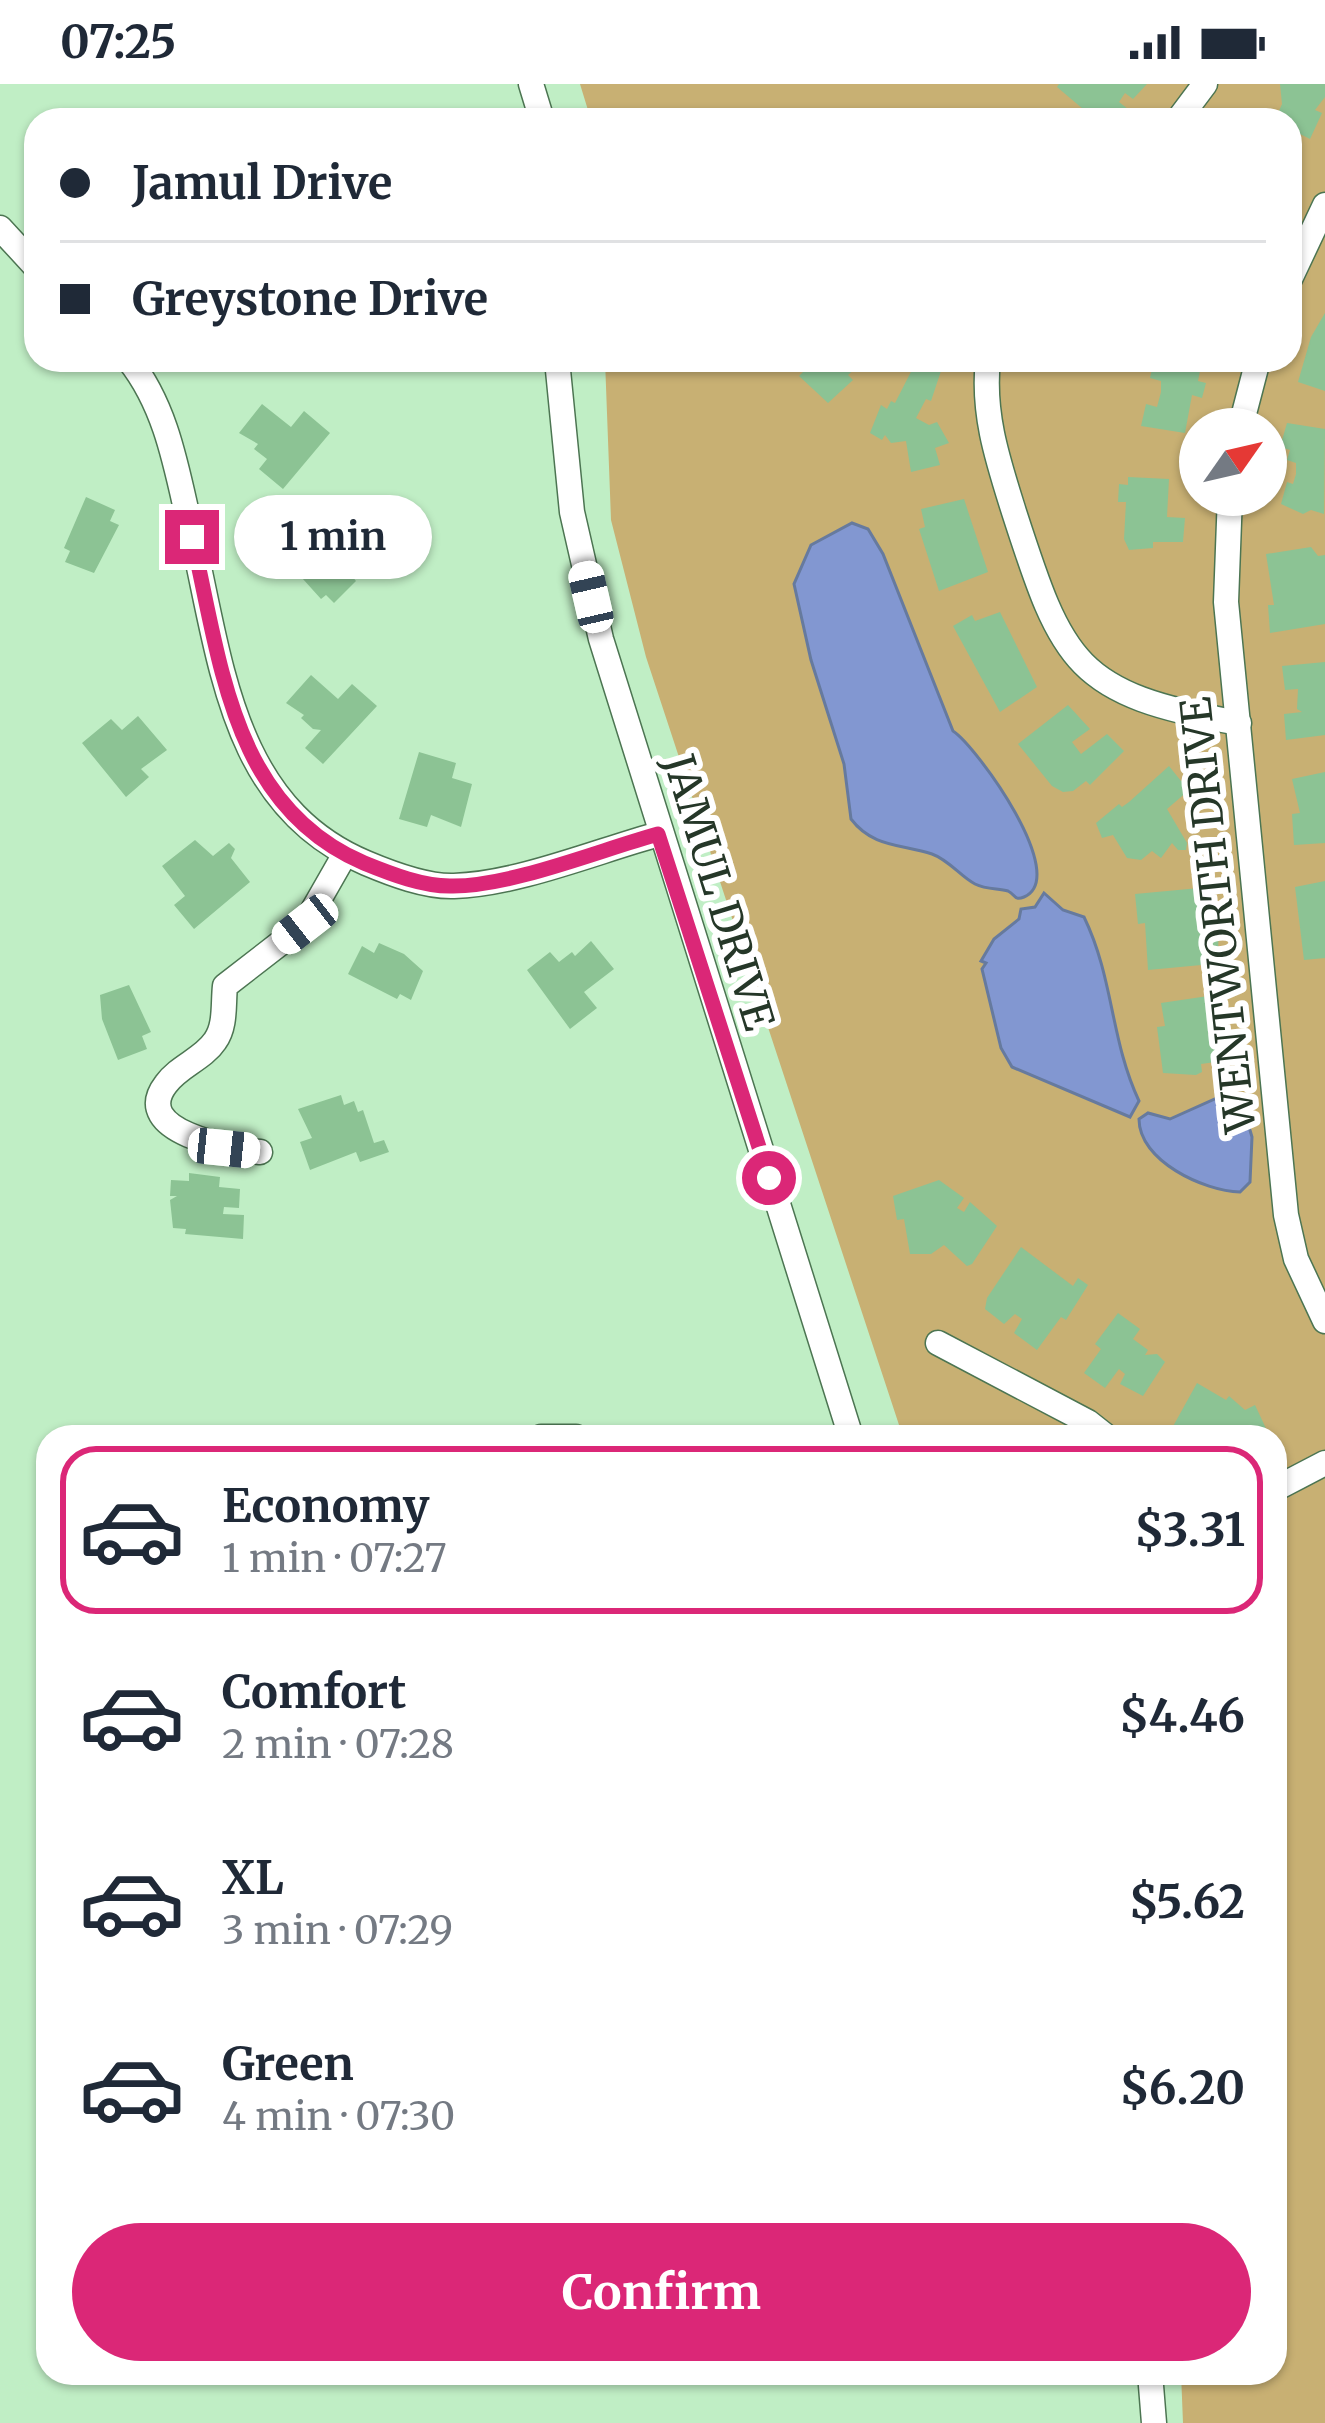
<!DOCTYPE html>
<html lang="en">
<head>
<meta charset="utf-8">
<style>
	:root { --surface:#fff; --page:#f6f6f7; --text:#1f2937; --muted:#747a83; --line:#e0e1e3; --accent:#db2777 }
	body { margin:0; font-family:Merriweather,serif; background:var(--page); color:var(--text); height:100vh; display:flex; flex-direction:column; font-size:45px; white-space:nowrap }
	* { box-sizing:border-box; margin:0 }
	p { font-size:39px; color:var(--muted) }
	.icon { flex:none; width:66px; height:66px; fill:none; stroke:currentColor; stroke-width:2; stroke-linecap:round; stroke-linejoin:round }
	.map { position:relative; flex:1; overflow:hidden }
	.side { position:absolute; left:36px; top:1341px; width:1251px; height:960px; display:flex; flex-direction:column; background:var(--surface); border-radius:36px; box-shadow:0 3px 9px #0004 }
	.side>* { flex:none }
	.top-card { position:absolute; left:24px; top:24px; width:1278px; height:264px; border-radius:36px; box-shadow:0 3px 9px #0004; display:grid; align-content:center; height:264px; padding:0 36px; background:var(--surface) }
	.needle { width:78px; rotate:56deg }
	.controls { position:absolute; left:1179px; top:324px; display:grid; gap:24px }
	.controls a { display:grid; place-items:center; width:108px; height:108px; border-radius:50%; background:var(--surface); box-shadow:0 3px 9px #0004; font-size:60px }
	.end { position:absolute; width:54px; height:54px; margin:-27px; border:15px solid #db2777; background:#fff; box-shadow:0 0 0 6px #fff }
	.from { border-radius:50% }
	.bubble { position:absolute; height:84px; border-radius:42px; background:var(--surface); box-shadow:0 3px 9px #0004; font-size:39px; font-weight:700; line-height:84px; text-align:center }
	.car { position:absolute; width:36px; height:72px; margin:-36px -18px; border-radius:15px; box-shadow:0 0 9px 3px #0007; background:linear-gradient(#fff 24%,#345 0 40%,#fff 0 76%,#345 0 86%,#fff 0) }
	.top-card b { display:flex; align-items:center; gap:42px; height:114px; font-size:45px }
	.top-card b+b { border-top:3px solid var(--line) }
	.top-card i { width:30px; height:30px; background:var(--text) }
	ul { padding:21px 0 0; list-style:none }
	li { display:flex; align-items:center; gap:36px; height:168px; margin:0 24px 18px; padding:0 12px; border:6px solid transparent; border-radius:36px }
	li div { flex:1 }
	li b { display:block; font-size:45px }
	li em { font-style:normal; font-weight:700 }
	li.active { border-color:var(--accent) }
	li>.icon { width:108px; height:108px; stroke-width:1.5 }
	.action { display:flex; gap:24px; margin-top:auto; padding:24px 36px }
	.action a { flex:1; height:138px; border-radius:72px; background:var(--accent); color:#fff; font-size:48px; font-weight:700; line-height:138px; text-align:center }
	.status { display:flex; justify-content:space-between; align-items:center; height:84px; padding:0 60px; background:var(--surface); direction:ltr }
	.status svg { height:33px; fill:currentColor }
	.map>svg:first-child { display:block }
	.green { fill:#c8b073; fill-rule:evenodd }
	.water { fill:#8297d1; stroke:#667a9e; stroke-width:3 }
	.building { fill:#8cc394 }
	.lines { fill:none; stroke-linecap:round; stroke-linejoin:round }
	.minor-casing { stroke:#4c7552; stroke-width:27 }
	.minor { stroke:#fff; stroke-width:24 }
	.route { stroke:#db2777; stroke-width:15 }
	.labels { text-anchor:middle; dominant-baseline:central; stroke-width:12; stroke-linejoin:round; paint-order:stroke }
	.street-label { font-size:42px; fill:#253728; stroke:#fff }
</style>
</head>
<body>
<div class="status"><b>07:25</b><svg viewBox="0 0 49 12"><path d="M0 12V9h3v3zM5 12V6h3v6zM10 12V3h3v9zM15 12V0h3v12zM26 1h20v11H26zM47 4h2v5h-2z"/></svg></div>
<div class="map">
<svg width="1325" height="2339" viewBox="0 0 1325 2339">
	<rect width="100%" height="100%" fill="#c0eec5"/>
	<!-- green -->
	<path class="green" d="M580,0H1325V2339H1183L1181,2289H1275V1353H903L646,573L611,436L605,276H1290V36H591ZM1200,345H1266V411H1200Z"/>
	<!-- water -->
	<g class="water">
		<path d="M852,439L868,445L883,470L953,647C977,663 1071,793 1024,813C1014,817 1016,811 1008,807C999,804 987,806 975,800C961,793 949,776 932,770C902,760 873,764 851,735L844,680L811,576L794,500L811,461Z"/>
		<path d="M1044,809L1063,826L1084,833C1114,895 1110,955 1139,1017L1130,1033L1012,983L1001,964L982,885L986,879L981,877L994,855L1019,835L1021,825L1035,823Z"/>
		<path d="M1226,1010L1242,1019L1252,1053L1250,1098L1240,1108C1204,1107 1139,1077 1139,1035L1148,1029L1170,1035Z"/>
	</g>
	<!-- building -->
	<g class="building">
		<path d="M1059,0H1147L1133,15L1125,9L1119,18L1128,25L1119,36H1096L1057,3Z"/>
		<path d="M1280,0H1325V13L1315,26L1322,29L1310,55L1290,45V36H1275L1282,20Z"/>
		<path d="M1325,229V307L1298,298L1311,253Z"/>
		<path d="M799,276H856L860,280L848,291L853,296L828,319L799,292L803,288L796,280Z"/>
		<path d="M917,276L943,281L931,317L926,315L916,334L929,341L937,338L949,359L935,364L940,381L911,388L906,357L891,359L885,351L882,356L870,349L881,321L887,325L891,317L895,319Z"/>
		<path d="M1154,276L1194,282L1200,287L1198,297L1206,299L1202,314L1192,311L1185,349L1141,342L1146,320L1157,323L1161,308V297L1150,294Z"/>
		<path d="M262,320L291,343L304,327L330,349L283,405L259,385L267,375L254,365L258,360L239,349Z"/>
		<path d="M1287,339L1325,345L1324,430L1311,426L1303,430L1281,420L1287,398L1293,400L1296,390V379L1287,376L1290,366L1280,363Z"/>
		<path d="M1128,393L1169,395L1167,433L1185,434L1183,458H1153V464L1129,466L1124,455L1126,418H1118L1119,400L1128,401Z"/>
		<path d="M86,413L115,426L110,437L119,441L94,489L65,478L70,467L64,464Z"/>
		<path d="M964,415L988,488L939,507L919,445L925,443L921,425Z"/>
		<path d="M307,453L316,463L323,457L356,497L334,519L326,511L321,515L284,474Z"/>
		<path d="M1311,463L1318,472L1325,471V540L1270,549L1268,521H1274L1266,470Z"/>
		<path d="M1000,528L1037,603L1000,628L953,542L972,531L975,537Z"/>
		<path d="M1325,578V651L1286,656L1284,630L1302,628L1297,625L1298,605L1285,606L1282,582Z"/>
		<path d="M311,591L338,615L352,600L377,622L323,680L305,664L321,646L313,645L301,634L304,631L286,619Z"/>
		<path d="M1068,621L1090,645L1072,658L1081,670L1107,650L1124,667L1090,701L1086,697L1073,707L1063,708L1052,702L1018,660Z"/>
		<path d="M138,632L167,666L141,685L149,693L126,713L82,659L111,635L122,646Z"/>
		<path d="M419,668L456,679L452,694L472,700L461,743L431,731L427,743L399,735Z"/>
		<path d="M1169,682L1181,697L1190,694L1195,701L1167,725L1187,759L1186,766H1178L1172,759L1161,774L1152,767L1141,776L1127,774L1113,751L1102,754L1096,739L1119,720L1122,723L1129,718Z"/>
		<path d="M1325,688V759L1294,761L1292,730L1300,729L1292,695Z"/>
		<path d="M195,756L213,772L229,759L235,765L231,774L250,798L194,845L174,821L185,812L162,782Z"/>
		<path d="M1325,797V874L1304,876L1295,803Z"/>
		<path d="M1210,803L1212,824L1219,827L1218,875L1212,880L1148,886L1145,839L1138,840L1135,810Z"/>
		<path d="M591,857L614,885L584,908L597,924L570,945L527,886L550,868L559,878L572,868L575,872Z"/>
		<path d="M379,859L404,870L423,887L411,916L400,910L397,915L348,890L362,862L374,869Z"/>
		<path d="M129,901L151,948L142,952L147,965L118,976L102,935L100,911Z"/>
		<path d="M1215,911L1216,919H1226L1228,936L1208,945L1209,952L1227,950L1230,976L1201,980L1202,988L1196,991L1163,989L1157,943L1165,942L1161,919Z"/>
		<path d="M341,1011L344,1021L354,1017L358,1028L363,1026L374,1059L384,1056L389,1068L360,1078L356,1068L310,1086L300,1058L312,1054L298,1025Z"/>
		<path d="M189,1089L220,1093L219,1103L240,1105L239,1124L224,1123L223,1130L244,1131L243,1155L185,1150L186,1145L173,1144L170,1116L177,1112H170L171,1096L189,1097Z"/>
		<path d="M939,1096L964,1114L957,1124L964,1128L970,1118L997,1142L972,1180L967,1182L944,1161L931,1170H910L904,1135L897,1136L893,1112Z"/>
		<path d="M1021,1163L1073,1202L1078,1194L1088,1201L1066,1236L1061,1233L1037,1266L1014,1249L1022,1235L1015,1230L1004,1240L985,1225L987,1214Z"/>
		<path d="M1118,1229L1140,1245L1133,1255L1148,1266L1145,1271L1157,1270L1165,1278L1143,1312L1120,1300L1125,1290L1119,1285L1105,1304L1084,1289L1101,1265L1095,1260Z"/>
		<path d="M1197,1299L1226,1316L1229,1312L1245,1326L1255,1321L1270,1353H1180L1171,1346Z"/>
	</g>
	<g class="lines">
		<!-- minor casing -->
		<g class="minor-casing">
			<g id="minor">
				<path d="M531,0L542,36"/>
				<path d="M1178,36L1205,0"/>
				<path d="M0,144L36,183"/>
				<path d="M1290,195L1325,121"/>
				<path d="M129,276C168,325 177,388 191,447C221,574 230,722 366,779C392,790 426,803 454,802C518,800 597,767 659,750"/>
				<path d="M557,276L572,428L601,555L851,1353"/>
				<path d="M988,276C982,330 998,377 1014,428C1063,580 1075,610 1239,639"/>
				<path d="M1240,345L1258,276"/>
				<path d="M1230,411L1226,518L1286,1131L1296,1175L1325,1237"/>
				<path d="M260,1068C232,1065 129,1048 166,1000C179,982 203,975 215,957C226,942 223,920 225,902L305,840L345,770"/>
				<path d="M938,1259L1088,1338L1107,1353"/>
				<path d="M541,1353H576"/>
				<path d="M1275,1405L1325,1379"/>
				<path d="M1150,2289L1154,2339"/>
			</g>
		</g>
		<!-- minor -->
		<use href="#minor" class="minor"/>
	</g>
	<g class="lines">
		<!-- route -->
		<path class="route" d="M192,453C221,577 231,722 364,779C391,790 424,803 453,802C512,802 600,766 658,750L769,1094"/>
	</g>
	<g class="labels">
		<!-- street labels -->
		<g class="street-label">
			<text transform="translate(719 808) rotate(73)">JAMUL DRIVE</text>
			<text transform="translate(1218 831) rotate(-96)">WENTWORTH DRIVE</text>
		</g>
	</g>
</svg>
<div class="controls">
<a><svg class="needle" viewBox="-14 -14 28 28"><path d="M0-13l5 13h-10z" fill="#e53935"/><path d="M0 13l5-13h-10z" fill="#747a83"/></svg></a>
</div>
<i class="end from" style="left:769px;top:1094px"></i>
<i class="end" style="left:192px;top:453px"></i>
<div class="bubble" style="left:234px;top:411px;width:198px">1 min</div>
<i class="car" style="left:591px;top:513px;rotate:347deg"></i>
<i class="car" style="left:305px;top:840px;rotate:232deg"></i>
<i class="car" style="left:224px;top:1064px;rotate:96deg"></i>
<div class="top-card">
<b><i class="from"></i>Jamul Drive</b>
<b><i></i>Greystone Drive</b>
</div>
<section class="side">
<ul>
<li class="active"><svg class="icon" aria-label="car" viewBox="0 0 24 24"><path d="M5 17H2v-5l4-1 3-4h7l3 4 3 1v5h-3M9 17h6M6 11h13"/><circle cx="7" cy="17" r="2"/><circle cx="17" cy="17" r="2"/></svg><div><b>Economy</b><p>1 min · 07:27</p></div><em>$3.31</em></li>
<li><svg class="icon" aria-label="car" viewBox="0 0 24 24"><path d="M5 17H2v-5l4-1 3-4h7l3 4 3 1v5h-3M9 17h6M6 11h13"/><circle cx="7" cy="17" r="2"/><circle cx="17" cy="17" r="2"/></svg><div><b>Comfort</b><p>2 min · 07:28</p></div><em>$4.46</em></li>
<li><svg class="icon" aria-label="car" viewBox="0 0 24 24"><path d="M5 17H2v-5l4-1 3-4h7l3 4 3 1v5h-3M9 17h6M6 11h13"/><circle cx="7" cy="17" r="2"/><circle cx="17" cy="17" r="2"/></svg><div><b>XL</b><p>3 min · 07:29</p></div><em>$5.62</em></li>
<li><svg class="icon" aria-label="car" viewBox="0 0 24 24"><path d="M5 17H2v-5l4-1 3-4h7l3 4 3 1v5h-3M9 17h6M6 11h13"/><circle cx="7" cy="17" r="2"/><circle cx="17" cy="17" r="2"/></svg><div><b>Green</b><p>4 min · 07:30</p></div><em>$6.20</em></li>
</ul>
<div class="action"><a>Confirm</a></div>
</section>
</div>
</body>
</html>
